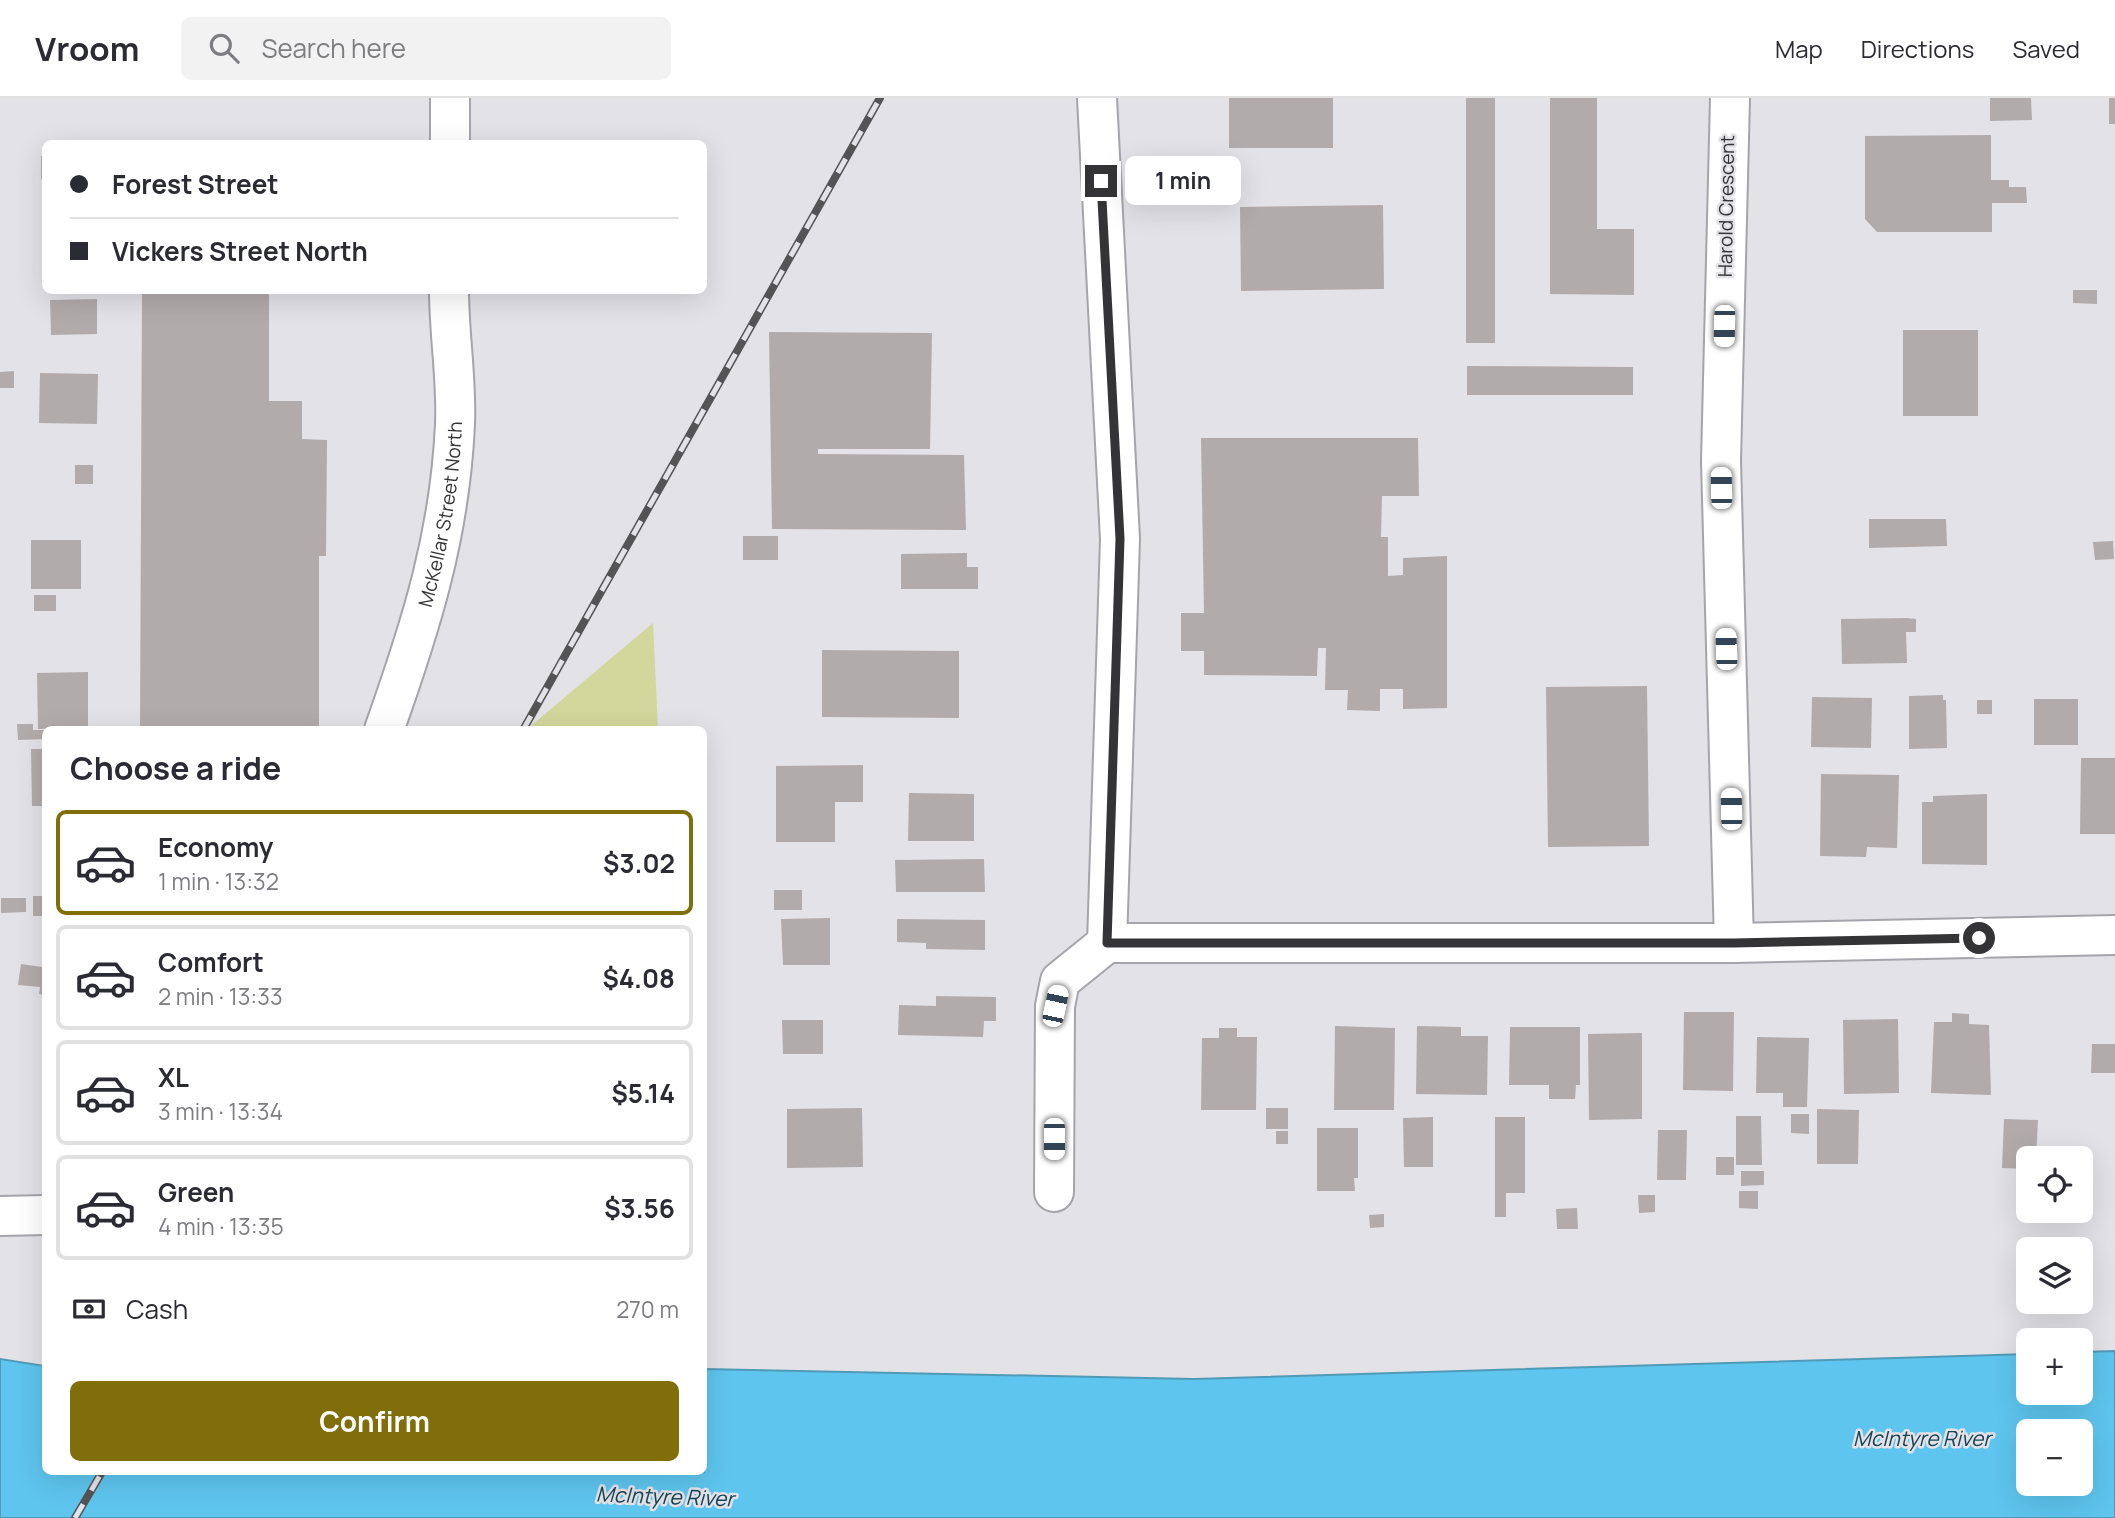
<!DOCTYPE html>
<html lang="en">
<head>
<meta charset="utf-8">
<style>
	:root { --surface:#fff; --page:#f2f2f3; --text:#2b2b33; --muted:#7c7c81; --line:#e1e1e2; --accent:#7f6e0a }
	body { margin:0; font-family:Manrope,sans-serif; background:var(--page); color:var(--text); height:100vh; display:flex; flex-direction:column; font-size:26px; white-space:nowrap }
	* { box-sizing:border-box; margin:0 }
	p { font-size:23px; color:var(--muted) }
	.icon { flex:none; width:38px; height:38px; fill:none; stroke:currentColor; stroke-width:2; stroke-linecap:round; stroke-linejoin:round }
	.map { position:relative; flex:1; overflow:hidden }
	.drawer { position:absolute; left:42px; top:628px; width:665px; height:749px; display:flex; flex-direction:column; background:var(--surface); border-radius:10px; box-shadow:0 7px 28px #0002 }
	.drawer>* { flex:none }
	.top-card { position:absolute; left:42px; top:42px; width:665px; height:154px; border-radius:10px; box-shadow:0 7px 28px #0002; display:grid; align-content:center; height:154px; padding:0 28px; background:var(--surface) }
	.controls { position:absolute; left:2016px; top:1048px; display:grid; gap:14px }
	.controls a { display:grid; place-items:center; width:77px; height:77px; border-radius:10px; background:var(--surface); box-shadow:0 7px 28px #0002; font-size:35px }
	.end { position:absolute; width:32px; height:32px; margin:-16px; border:9px solid #343436; background:#fff; box-shadow:0 0 0 4px #fff }
	.from { border-radius:50% }
	.bubble { position:absolute; height:49px; border-radius:10px; background:var(--surface); box-shadow:0 7px 28px #0002; font-size:23px; font-weight:700; line-height:49px; text-align:center }
	.car { position:absolute; width:21px; height:42px; margin:-21px -10px; border-radius:9px; box-shadow:0 0 5px 2px #0007; background:linear-gradient(#fff 24%,#345 0 40%,#fff 0 76%,#345 0 86%,#fff 0) }
	.top-card b { display:flex; align-items:center; gap:24px; height:66px; font-size:26px }
	.top-card b+b { border-top:2px solid var(--line) }
	.top-card i { width:18px; height:18px; background:var(--text) }
	ul { padding:0; list-style:none }
	li { display:flex; align-items:center; gap:21px; height:105px; margin:0 14px 10px; padding:0 14px; border:4px solid var(--line); border-radius:10px }
	li div { flex:1 }
	li b { display:block; font-size:26px }
	li em { font-style:normal; font-weight:700 }
	li.on { border-color:var(--accent) }
	li>.icon { width:63px; height:63px; stroke-width:1.5 }
	h2 { padding:0 28px; font-size:32px; line-height:84px }
	.pay { display:flex; align-items:center; gap:18px; height:77px; padding:0 28px; font-size:26px }
	.pay p { margin-inline-start:auto }
	.primary-button { display:flex; gap:14px; margin-top:auto; padding:14px 28px }
	.primary-button a { flex:1; height:80px; border-radius:10px; background:var(--accent); color:#fff; font-size:28px; font-weight:700; line-height:80px; text-align:center }
	header { display:flex; align-items:center; gap:42px; box-sizing:border-box; height:98px; padding:0 35px; background:var(--surface); border-bottom:2px solid var(--line) }
	header strong { font-size:33px }
	nav { display:flex; gap:38px; margin-inline-start:auto; font-size:24px }
	.search { width:490px; height:63px; background:var(--page); display:flex; align-items:center; gap:18px; box-sizing:border-box; padding:0 24px; border-radius:10px; color:var(--muted); font-size:26px }
	.map>svg:first-child { display:block }
	.green { fill:#d2d79b }
	.water { fill:#5ec5ee; stroke:#519ab7; stroke-width:2; fill-rule:evenodd }
	.building { fill:#b2abab }
	.lines { fill:none; stroke-linecap:round; stroke-linejoin:round }
	.minor-casing { stroke:#a5a4aa; stroke-width:42 }
	.minor { stroke:#fff; stroke-width:38 }
	.rail-casing { stroke:#545456; stroke-width:8 }
	.rail { stroke:#e2e2e7; stroke-width:5; stroke-dasharray:16; stroke-linecap:butt }
	.route { stroke:#343436; stroke-width:9 }
	.labels { text-anchor:middle; dominant-baseline:central; stroke-width:5; stroke-linejoin:round; paint-order:stroke }
	.street-label { font-size:19px; fill:#343436; stroke:#e2e2e7 }
	.water-label { font-size:21px; font-style:italic; fill:#174456; stroke:#e2e2e7 }
</style>
</head>
<body>
<header>
<strong>Vroom</strong>
<div class="search"><svg class="icon" aria-label="search" viewBox="0 0 24 24"><circle cx="10" cy="10" r="6"/><path d="M15 15l6 6"/></svg>Search here</div>
<nav><a>Map</a><a>Directions</a><a>Saved</a></nav>
</header>
<div class="map">
<svg width="2115" height="1420" viewBox="0 0 2115 1420">
	<rect width="100%" height="100%" fill="#e2e2e7"/>
	<!-- green -->
	<path class="green" d="M653,525L658,632H526Z"/>
	<!-- water -->
	<path class="water" d="M2115,1253V1420H0V1261L45,1268L46,1374H704V1271L1194,1281L2028,1256V1295H2081V1254ZM2028,1334H2081V1386H2028Z"/>
	<!-- building -->
	<g class="building">
		<rect x="1229" y="0" width="104" height="50"/>
		<rect x="1466" y="0" width="29" height="245"/>
		<path d="M1550,0H1597V131H1634V197L1550,196Z"/>
		<path d="M1990,0H2031L2032,22L1990,23Z"/>
		<rect x="2109" y="0" width="6" height="26"/>
		<path d="M1991,37V82H2009V89H2026L2027,105H1992V134H1877L1865,121V38Z"/>
		<rect x="143" y="42" width="188" height="4"/>
		<rect x="41" y="58" width="5" height="23"/>
		<path d="M1383,107L1384,191L1241,193L1240,109Z"/>
		<path d="M142,192H269V303H302V341L327,342L326,458H319V632H140Z"/>
		<path d="M2073,192H2097V206L2073,205Z"/>
		<path d="M97,201V236L51,237L50,202Z"/>
		<rect x="1903" y="232" width="75" height="86"/>
		<path d="M769,234L932,235L930,351H818V356L964,357L966,432L772,431Z"/>
		<path d="M1467,268L1633,269V297H1467Z"/>
		<path d="M14,273V290H0V274Z"/>
		<path d="M40,275L98,276L97,326L39,325Z"/>
		<path d="M1201,340H1418L1419,398H1382L1381,439H1388V478L1403,477V460L1447,458V610L1403,611V591H1380V613L1347,612L1348,592H1325L1326,550H1318L1317,578L1204,577V553H1181V515H1204Z"/>
		<rect x="75" y="367" width="18" height="19"/>
		<path d="M1869,421H1946L1947,448L1869,450Z"/>
		<rect x="743" y="438" width="35" height="24"/>
		<rect x="31" y="442" width="50" height="49"/>
		<path d="M2113,443L2114,461L2095,462L2093,444Z"/>
		<path d="M967,455V469H978V491H901V456Z"/>
		<rect x="34" y="497" width="22" height="16"/>
		<path d="M1907,520L1916,521V534H1906L1907,565L1842,566L1841,521Z"/>
		<path d="M822,552L959,553V620L822,619Z"/>
		<path d="M88,574V630L38,631L37,575Z"/>
		<path d="M1647,588L1649,748L1548,749L1546,589Z"/>
		<path d="M1943,597V602H1946L1947,650L1909,651V598Z"/>
		<path d="M1812,599L1872,600L1871,650L1811,649Z"/>
		<rect x="2034" y="601" width="44" height="46"/>
		<rect x="1977" y="602" width="15" height="14"/>
		<path d="M17,626H33V632H46V641L18,642Z"/>
		<path d="M31,651H46V708H32Z"/>
		<path d="M2081,660H2115V736H2080Z"/>
		<path d="M863,667V704H835V744H776V668Z"/>
		<path d="M1821,676L1899,677L1897,750L1867,749L1866,759L1820,758Z"/>
		<path d="M909,695L974,696V743H908Z"/>
		<path d="M1987,696V767L1922,766V704H1933V698Z"/>
		<path d="M984,761L985,794H896L895,762Z"/>
		<rect x="774" y="792" width="28" height="20"/>
		<rect x="33" y="798" width="13" height="20"/>
		<path d="M1,800H26V814L1,815Z"/>
		<path d="M830,820V867H783L781,821Z"/>
		<path d="M897,821L985,822V852L926,851V845L897,844Z"/>
		<path d="M43,865H46V897L39,896L40,889L18,887L21,866L42,869Z"/>
		<path d="M936,898L996,899V923H984L983,939L898,937L899,907L936,908Z"/>
		<path d="M1684,914H1734L1733,993L1683,992Z"/>
		<path d="M1952,915L1969,916V926L1989,927L1991,997L1931,995L1934,924H1952Z"/>
		<path d="M1898,921L1899,995L1844,996L1843,922Z"/>
		<path d="M782,922H823V956H783Z"/>
		<path d="M1335,928L1395,930L1394,1012H1334Z"/>
		<path d="M1417,928L1461,929V938H1488L1487,997L1416,996Z"/>
		<path d="M1510,929H1580V987H1576L1575,1001H1549V987H1509Z"/>
		<path d="M1219,930H1237V939H1257L1256,1012H1201L1202,940H1219Z"/>
		<path d="M1642,935V1021L1589,1022L1588,936Z"/>
		<path d="M1757,939L1809,940L1807,1009H1783V995H1756Z"/>
		<path d="M2092,946H2115V975H2091Z"/>
		<path d="M862,1010L863,1069L787,1070V1011Z"/>
		<rect x="1266" y="1010" width="22" height="21"/>
		<path d="M1817,1011L1859,1012L1858,1066H1817Z"/>
		<rect x="43" y="1015" width="3" height="34"/>
		<path d="M1791,1016H1809V1036L1791,1035Z"/>
		<path d="M1736,1018H1761L1762,1067H1736Z"/>
		<path d="M1433,1019V1069H1404L1403,1020Z"/>
		<path d="M1495,1019H1525V1095H1506V1119H1495Z"/>
		<path d="M2004,1021L2038,1022L2036,1060H2028V1071L2002,1070Z"/>
		<path d="M1317,1030H1358V1080H1354L1355,1093H1317Z"/>
		<path d="M1658,1032H1687L1686,1082H1657Z"/>
		<rect x="1276" y="1033" width="12" height="13"/>
		<rect x="1716" y="1059" width="18" height="18"/>
		<path d="M1741,1073H1764V1087L1741,1088Z"/>
		<path d="M1739,1093H1758V1111L1739,1110Z"/>
		<path d="M1638,1097H1655V1114L1639,1115Z"/>
		<path d="M1577,1110L1578,1131H1557L1556,1111Z"/>
		<path d="M1384,1116V1129L1370,1130L1369,1117Z"/>
	</g>
	<g class="lines">
		<!-- minor casing -->
		<g class="minor-casing">
			<g id="minor">
				<path d="M1097,0L1120,441L1107,845"/>
				<path d="M1730,0L1721,363L1734,845"/>
				<path d="M450,46V0"/>
				<path id="s1" d="M384,632C421,528 450,437 455,326C457,282 449,237 449,192"/>
				<path d="M1107,845H1734L2115,837"/>
				<path d="M1054,1094L1055,908L1060,883L1107,845"/>
				<path d="M0,1118L46,1117"/>
			</g>
		</g>
		<!-- minor -->
		<use href="#minor" class="minor"/>
		<!-- rail casing -->
		<g class="rail-casing">
			<g id="rail">
				<path d="M523,632L880,0"/>
				<path d="M75,1420L102,1374"/>
			</g>
		</g>
		<!-- rail -->
		<use href="#rail" class="rail"/>
	</g>
	<g class="lines">
		<!-- route -->
		<path class="route" d="M1101,83L1120,441L1107,845H1734L1979,840"/>
	</g>
	<g class="labels">
		<!-- street labels -->
		<g class="street-label">
			<text transform="translate(1726 108) rotate(-89)">Harold Crescent</text>
			<text stroke="none"><textPath href="#s1" startOffset="224">McKellar Street North</textPath></text>
		</g>
		<!-- water labels -->
		<g class="water-label">
			<text x="1922" y="1340">McIntyre River</text>
			<text transform="translate(665 1398) rotate(2)">McIntyre River</text>
		</g>
	</g>
</svg>
<div class="controls">
<a><svg class="icon" aria-label="locate" viewBox="0 0 24 24"><circle cx="12" cy="12" r="6"/><path d="M12 2v4M12 18v4M2 12h4M18 12h4"/></svg></a>
<a><svg class="icon" aria-label="layers" viewBox="0 0 24 24"><path d="M12 4l9 5-9 5-9-5zM3 14l9 5 9-5"/></svg></a>
<a>+</a>
<a>−</a>
</div>
<i class="end from" style="left:1979px;top:840px"></i>
<i class="end" style="left:1101px;top:83px"></i>
<div class="bubble" style="left:1125px;top:58px;width:116px">1 min</div>
<i class="car" style="left:1724px;top:228px;rotate:181deg"></i>
<i class="car" style="left:1721px;top:390px;rotate:359deg"></i>
<i class="car" style="left:1726px;top:551px;rotate:358deg"></i>
<i class="car" style="left:1731px;top:711px;rotate:359deg"></i>
<i class="car" style="left:1055px;top:908px;rotate:12deg"></i>
<i class="car" style="left:1054px;top:1041px;rotate:180deg"></i>
<div class="top-card">
<b><i class="from"></i>Forest Street</b>
<b><i></i>Vickers Street North</b>
</div>
<section class="drawer">
<h2>Choose a ride</h2>
<ul>
<li class="on"><svg class="icon" aria-label="car" viewBox="0 0 24 24"><path d="M5 17H2v-5l4-1 3-4h7l3 4 3 1v5h-3M9 17h6M6 11h13"/><circle cx="7" cy="17" r="2"/><circle cx="17" cy="17" r="2"/></svg><div><b>Economy</b><p>1 min · 13:32</p></div><em>$3.02</em></li>
<li><svg class="icon" aria-label="car" viewBox="0 0 24 24"><path d="M5 17H2v-5l4-1 3-4h7l3 4 3 1v5h-3M9 17h6M6 11h13"/><circle cx="7" cy="17" r="2"/><circle cx="17" cy="17" r="2"/></svg><div><b>Comfort</b><p>2 min · 13:33</p></div><em>$4.08</em></li>
<li><svg class="icon" aria-label="car" viewBox="0 0 24 24"><path d="M5 17H2v-5l4-1 3-4h7l3 4 3 1v5h-3M9 17h6M6 11h13"/><circle cx="7" cy="17" r="2"/><circle cx="17" cy="17" r="2"/></svg><div><b>XL</b><p>3 min · 13:34</p></div><em>$5.14</em></li>
<li><svg class="icon" aria-label="car" viewBox="0 0 24 24"><path d="M5 17H2v-5l4-1 3-4h7l3 4 3 1v5h-3M9 17h6M6 11h13"/><circle cx="7" cy="17" r="2"/><circle cx="17" cy="17" r="2"/></svg><div><b>Green</b><p>4 min · 13:35</p></div><em>$3.56</em></li>
</ul>
<div class="pay"><svg class="icon" aria-label="cash" viewBox="0 0 24 24"><path d="M3 7h18v10H3z"/><circle cx="12" cy="12" r="2"/></svg>Cash<p>270 m</p></div>
<div class="primary-button"><a>Confirm</a></div>
</section>
</div>
</body>
</html>
